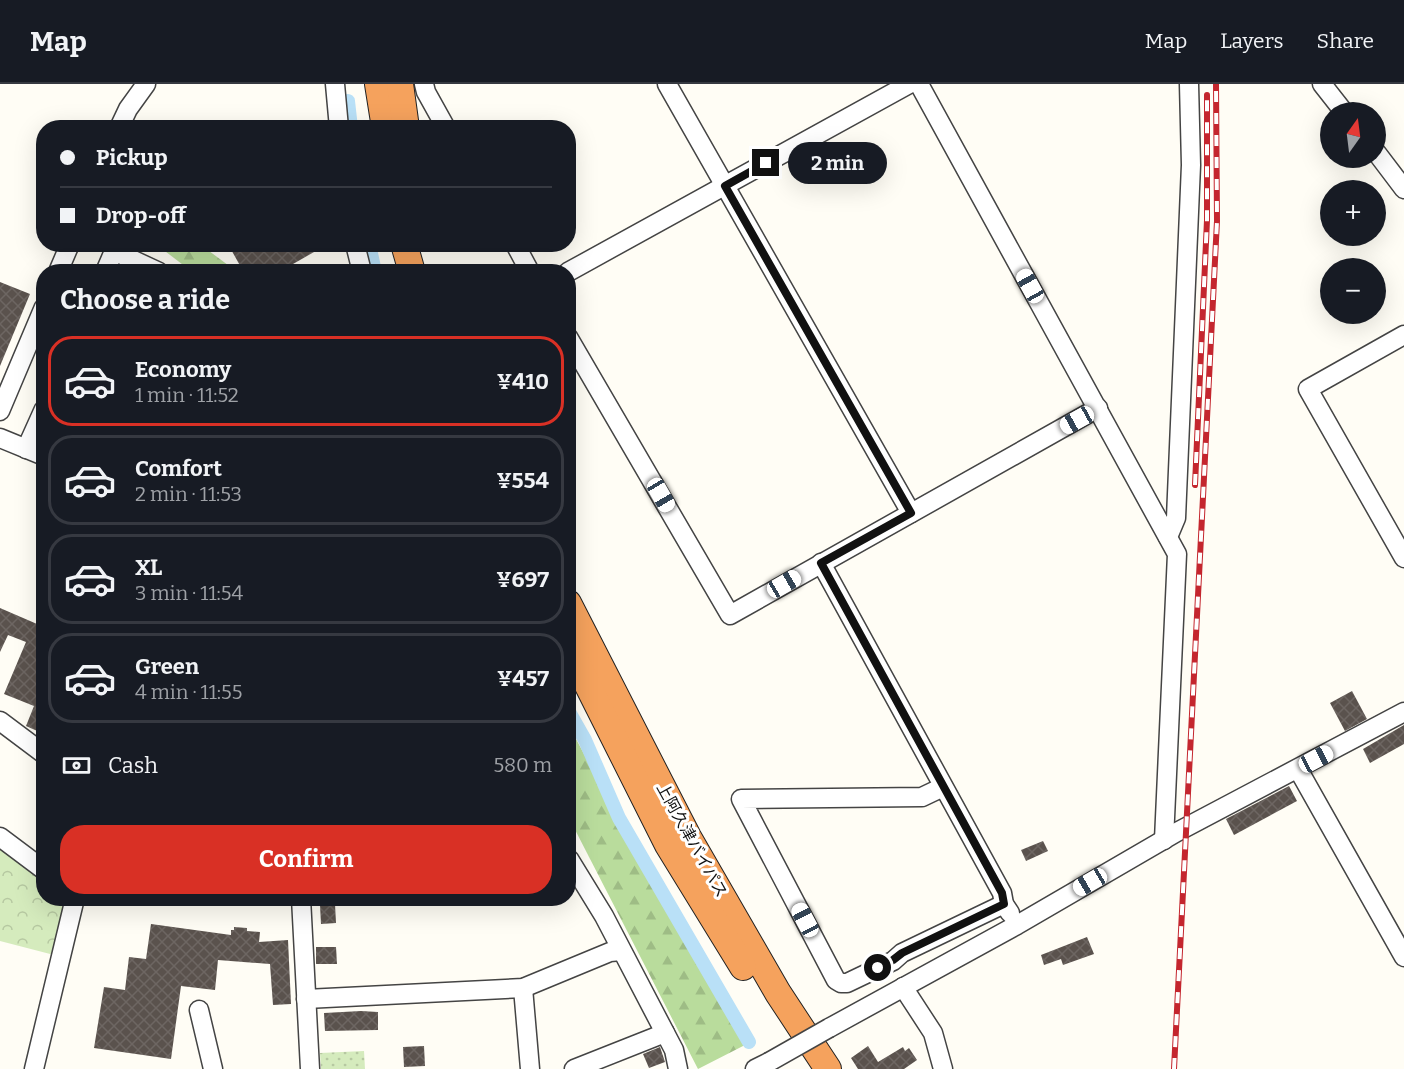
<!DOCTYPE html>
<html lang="en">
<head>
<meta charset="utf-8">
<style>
	:root { --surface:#171b24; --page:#242831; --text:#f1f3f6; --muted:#9ea1a6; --line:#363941; --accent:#d93025 }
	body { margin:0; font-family:Bitter,"Noto Sans JP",serif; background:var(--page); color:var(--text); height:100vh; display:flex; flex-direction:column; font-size:22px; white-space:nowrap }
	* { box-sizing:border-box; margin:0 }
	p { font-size:20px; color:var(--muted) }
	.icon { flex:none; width:33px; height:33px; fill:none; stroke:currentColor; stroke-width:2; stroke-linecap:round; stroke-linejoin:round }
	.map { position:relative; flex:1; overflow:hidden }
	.panel { position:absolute; left:36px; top:180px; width:540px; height:642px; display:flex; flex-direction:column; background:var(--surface); border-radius:24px; box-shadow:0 6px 24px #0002 }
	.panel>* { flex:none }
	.top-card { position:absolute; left:36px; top:36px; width:540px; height:132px; border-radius:24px; box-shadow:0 6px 24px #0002; display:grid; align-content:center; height:132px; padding:0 24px; background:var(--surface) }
	.needle { width:39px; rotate:14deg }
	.buttons { position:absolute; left:1320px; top:18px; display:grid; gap:12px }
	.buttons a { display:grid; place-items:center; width:66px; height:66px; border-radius:50%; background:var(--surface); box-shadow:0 6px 24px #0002; font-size:30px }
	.end { position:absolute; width:27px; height:27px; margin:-14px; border:8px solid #111; background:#fff; box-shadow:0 0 0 3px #fff }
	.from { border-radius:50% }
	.bubble { position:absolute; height:42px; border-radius:21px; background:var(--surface); box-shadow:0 6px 24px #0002; font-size:20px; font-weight:700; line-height:42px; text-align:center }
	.car { position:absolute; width:18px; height:36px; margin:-18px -9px; border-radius:8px; box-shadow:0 0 4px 2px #0007; background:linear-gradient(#fff 24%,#345 0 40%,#fff 0 76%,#345 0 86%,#fff 0) }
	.top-card b { display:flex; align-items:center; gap:21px; height:57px; font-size:22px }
	.top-card b+b { border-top:2px solid var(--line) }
	.top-card i { width:15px; height:15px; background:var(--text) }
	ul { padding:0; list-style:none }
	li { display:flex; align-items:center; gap:18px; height:90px; margin:0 12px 9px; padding:0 12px; border:3px solid var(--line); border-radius:24px }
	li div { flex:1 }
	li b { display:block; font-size:22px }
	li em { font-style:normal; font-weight:700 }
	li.current { border-color:var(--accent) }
	li>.icon { width:54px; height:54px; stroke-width:1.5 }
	h2 { padding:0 24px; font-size:27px; line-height:72px }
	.pay { display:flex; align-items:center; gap:15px; height:66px; padding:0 24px; font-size:22px }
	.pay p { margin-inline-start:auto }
	.cta { display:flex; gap:12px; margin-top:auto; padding:12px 24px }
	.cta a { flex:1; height:69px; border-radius:24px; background:var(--accent); color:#fff; font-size:24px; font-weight:700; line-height:69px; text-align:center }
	header { display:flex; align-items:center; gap:36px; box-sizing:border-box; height:84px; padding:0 30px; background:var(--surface); border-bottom:2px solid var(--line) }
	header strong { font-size:28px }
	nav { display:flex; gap:33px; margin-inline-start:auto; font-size:21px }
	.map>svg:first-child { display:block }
	.grass { fill:url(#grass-dots) }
	.forest { fill:url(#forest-firs) }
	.park { fill:url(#park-crowns) }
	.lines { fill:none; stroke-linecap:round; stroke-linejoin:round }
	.canal { stroke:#b9e0f7; stroke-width:14 }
	.building { fill:url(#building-cross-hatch) }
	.minor-casing { stroke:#444; stroke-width:21 }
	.highway-casing { stroke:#222; stroke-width:28 }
	.minor { stroke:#fff; stroke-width:18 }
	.highway { stroke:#f5a25d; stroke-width:26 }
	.rail-casing { stroke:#c4262e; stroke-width:6 }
	.rail { stroke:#fff; stroke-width:4; stroke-dasharray:11; stroke-linecap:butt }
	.minor-bridge-casing { stroke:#444; stroke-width:21; stroke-linecap:butt }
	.minor-bridge { stroke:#fff; stroke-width:18 }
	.route { stroke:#111; stroke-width:8 }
	.labels { text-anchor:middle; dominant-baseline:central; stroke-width:6; stroke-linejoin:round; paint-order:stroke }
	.street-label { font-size:16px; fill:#111; stroke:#fff }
</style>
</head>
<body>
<header>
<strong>Map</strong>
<nav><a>Map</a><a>Layers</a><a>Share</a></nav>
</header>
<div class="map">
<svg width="1404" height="985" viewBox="0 0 1404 985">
	<defs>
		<pattern id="grass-dots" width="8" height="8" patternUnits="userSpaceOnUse" patternTransform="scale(1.5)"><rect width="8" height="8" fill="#d5ebbd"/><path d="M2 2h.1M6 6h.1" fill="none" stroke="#b6c8a1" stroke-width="1.8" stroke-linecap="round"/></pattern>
		<pattern id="forest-firs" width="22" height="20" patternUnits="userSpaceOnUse" patternTransform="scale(1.5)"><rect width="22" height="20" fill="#b9dc9c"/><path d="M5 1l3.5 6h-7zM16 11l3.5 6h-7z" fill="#9ebc85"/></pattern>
		<pattern id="park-crowns" width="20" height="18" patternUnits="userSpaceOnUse" patternTransform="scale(1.5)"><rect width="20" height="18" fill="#d5ebbd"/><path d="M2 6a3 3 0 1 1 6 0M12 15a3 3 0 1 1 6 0" fill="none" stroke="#b6c8a1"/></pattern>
		<pattern id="building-cross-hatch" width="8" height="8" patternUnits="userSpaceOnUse" patternTransform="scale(1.5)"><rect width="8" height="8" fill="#5a524d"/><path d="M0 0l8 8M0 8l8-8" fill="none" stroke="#6d6662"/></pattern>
	</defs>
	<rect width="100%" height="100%" fill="#fffdf5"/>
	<!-- grass -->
	<path class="grass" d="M364,967L365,985H321L320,969Z"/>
	<!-- forest -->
	<g class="forest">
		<path d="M157,161H201L236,187H191Z"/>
		<path d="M568,640L669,829L745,961L698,985L569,734Z"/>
	</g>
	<!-- park -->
	<path class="park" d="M0,761L43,793L44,814L68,815L54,871L0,857Z"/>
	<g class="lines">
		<!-- canal -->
		<g class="canal">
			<path d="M348,17L351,44"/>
			<path d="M369,160L375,188"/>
			<path d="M568,626L585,656L619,734L749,958"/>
		</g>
	</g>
	<!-- building -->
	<g class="building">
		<path d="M228,160H328L279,188H258L254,181L243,187Z"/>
		<path d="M0,198L30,210L0,282Z"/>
		<path d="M0,524L44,543V650L26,642L34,622L4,610L26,558L8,551L0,568Z"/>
		<path d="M1352,607L1367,635L1345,647L1330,619Z"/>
		<path d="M1404,641V660L1370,679L1363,665Z"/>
		<path d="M1289,702L1297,717L1234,751L1226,735Z"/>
		<path d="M1043,757L1048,767L1026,777L1021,766Z"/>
		<path d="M335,820L336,839L321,840L320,821Z"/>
		<path d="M151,840L231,851V846H234V843L247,844V847L260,848L259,858L288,856L291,920L273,921L270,880L218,876L215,906L181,902L171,975L94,964L104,903L125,906L129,873L146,875Z"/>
		<path d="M1087,853L1094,870L1063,881L1061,875L1044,881L1041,871Z"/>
		<path d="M316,863H336L337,880H316Z"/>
		<path d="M361,927L378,928V946L325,947L324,929Z"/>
		<path d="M424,962L425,982L404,983L403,963Z"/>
		<path d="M868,962L878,978L903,963L905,967L909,964L917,976L904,985H858L851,974Z"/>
		<path d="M660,963L665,978L649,984L643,970Z"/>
	</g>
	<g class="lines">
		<!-- minor casing -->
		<g class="minor-casing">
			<g id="minor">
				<path d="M335,0L339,44"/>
				<path d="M424,0L426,8L446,44"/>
				<path d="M667,0L911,429"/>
				<path d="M919,0L1177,470L1164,756"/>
				<path d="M1322,0L1344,28"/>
				<path d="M119,44L128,25L146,0"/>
				<path d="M1376,68L1404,105"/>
				<path d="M355,160L362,188"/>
				<path d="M515,160L530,188"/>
				<path d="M58,188L70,160"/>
				<path d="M105,188L114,167L159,188"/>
				<path d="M568,188L909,0"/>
				<path d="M1404,251L1308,305L1404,474"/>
				<path d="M568,253L730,531L1098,324"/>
				<path d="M0,327L44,223"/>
				<path d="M0,354L44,372"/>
				<path d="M26,365L44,325"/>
				<path d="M1168,453L1176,434L1191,81L1189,0"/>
				<path d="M821,479L1002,809L1004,820L1010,829"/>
				<path d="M0,637L44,670"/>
				<path d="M1298,685L1404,873"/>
				<path d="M943,703L922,713L741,715L836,896L841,899H847L893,877L902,869L1004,820"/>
				<path d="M0,753L44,786"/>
				<path d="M569,775L604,832L674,966L678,985"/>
				<path d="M301,814L310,985"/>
				<path d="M903,903L933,949L943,985"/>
				<path d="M523,904L530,985"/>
				<path d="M306,915L523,904L610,868L621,867"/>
				<path d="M199,926L213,985"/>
				<path d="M829,944L1017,841L1177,748L1404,628"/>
				<path d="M34,985L75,814"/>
				<path d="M574,985L665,949"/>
				<path d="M755,985L769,978"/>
			</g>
		</g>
		<!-- highway casing -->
		<g class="highway-casing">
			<g id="highway">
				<path d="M378,0L385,44"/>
				<path d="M400,0L406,44"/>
				<path d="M404,160L412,188"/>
				<path d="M568,519L688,753L778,909L828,985"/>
				<path d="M568,562L668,761L743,883"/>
			</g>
		</g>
		<!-- minor -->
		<use href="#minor" class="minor"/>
		<!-- highway -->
		<use href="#highway" class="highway"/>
		<!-- rail casing -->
		<g class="rail-casing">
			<g id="rail">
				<path d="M1195,401L1207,136V11"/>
				<path d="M1174,985L1217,137L1216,0"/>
			</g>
		</g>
		<!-- rail -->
		<use href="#rail" class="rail"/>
		<!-- minor-bridge casing -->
		<g class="minor-bridge-casing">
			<path id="minor-bridge" d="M769,978L829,944"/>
		</g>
		<!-- minor-bridge -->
		<use href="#minor-bridge" class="minor-bridge"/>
	</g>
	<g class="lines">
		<!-- route -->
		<path class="route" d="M766,79L725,102L911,429L821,479L1002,809L1004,820L902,869L893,876L878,884"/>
	</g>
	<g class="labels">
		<!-- street labels -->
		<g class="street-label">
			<text transform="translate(692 756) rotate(61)">上阿久津バイパス</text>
		</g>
	</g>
</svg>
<div class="buttons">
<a><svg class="needle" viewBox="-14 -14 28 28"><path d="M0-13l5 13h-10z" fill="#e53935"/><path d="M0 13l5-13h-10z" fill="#9ea1a6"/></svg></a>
<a>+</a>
<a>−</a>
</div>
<i class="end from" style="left:878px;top:884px"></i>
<i class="end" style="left:766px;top:79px"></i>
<div class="bubble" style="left:788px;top:58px;width:99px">2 min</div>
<i class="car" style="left:1030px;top:202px;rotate:331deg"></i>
<i class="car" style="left:1077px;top:336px;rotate:241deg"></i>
<i class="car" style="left:661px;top:411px;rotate:150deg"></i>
<i class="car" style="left:784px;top:500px;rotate:60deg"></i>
<i class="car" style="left:1316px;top:675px;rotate:62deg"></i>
<i class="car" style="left:1090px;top:798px;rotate:240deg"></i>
<i class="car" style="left:805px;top:836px;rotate:332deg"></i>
<div class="top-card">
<b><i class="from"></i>Pickup</b>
<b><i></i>Drop-off</b>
</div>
<section class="panel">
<h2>Choose a ride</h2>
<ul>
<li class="current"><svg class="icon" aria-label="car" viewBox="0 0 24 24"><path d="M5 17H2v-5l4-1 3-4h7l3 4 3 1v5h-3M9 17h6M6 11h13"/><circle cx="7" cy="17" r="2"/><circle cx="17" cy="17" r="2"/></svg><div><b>Economy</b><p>1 min · 11:52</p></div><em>¥410</em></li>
<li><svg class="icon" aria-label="car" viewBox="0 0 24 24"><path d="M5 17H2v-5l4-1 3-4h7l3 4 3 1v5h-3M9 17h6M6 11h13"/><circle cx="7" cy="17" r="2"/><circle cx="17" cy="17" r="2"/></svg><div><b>Comfort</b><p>2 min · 11:53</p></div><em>¥554</em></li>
<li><svg class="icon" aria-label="car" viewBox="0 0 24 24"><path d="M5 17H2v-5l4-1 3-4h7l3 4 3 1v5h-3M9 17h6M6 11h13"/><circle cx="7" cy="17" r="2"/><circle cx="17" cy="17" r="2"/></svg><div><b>XL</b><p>3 min · 11:54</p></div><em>¥697</em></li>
<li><svg class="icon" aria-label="car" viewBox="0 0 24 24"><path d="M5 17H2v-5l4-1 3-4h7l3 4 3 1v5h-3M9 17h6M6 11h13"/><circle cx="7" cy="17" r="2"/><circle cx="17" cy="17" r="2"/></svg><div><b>Green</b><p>4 min · 11:55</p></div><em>¥457</em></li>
</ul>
<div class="pay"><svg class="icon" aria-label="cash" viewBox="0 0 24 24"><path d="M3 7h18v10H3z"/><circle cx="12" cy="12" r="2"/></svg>Cash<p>580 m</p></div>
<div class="cta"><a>Confirm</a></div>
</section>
</div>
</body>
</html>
